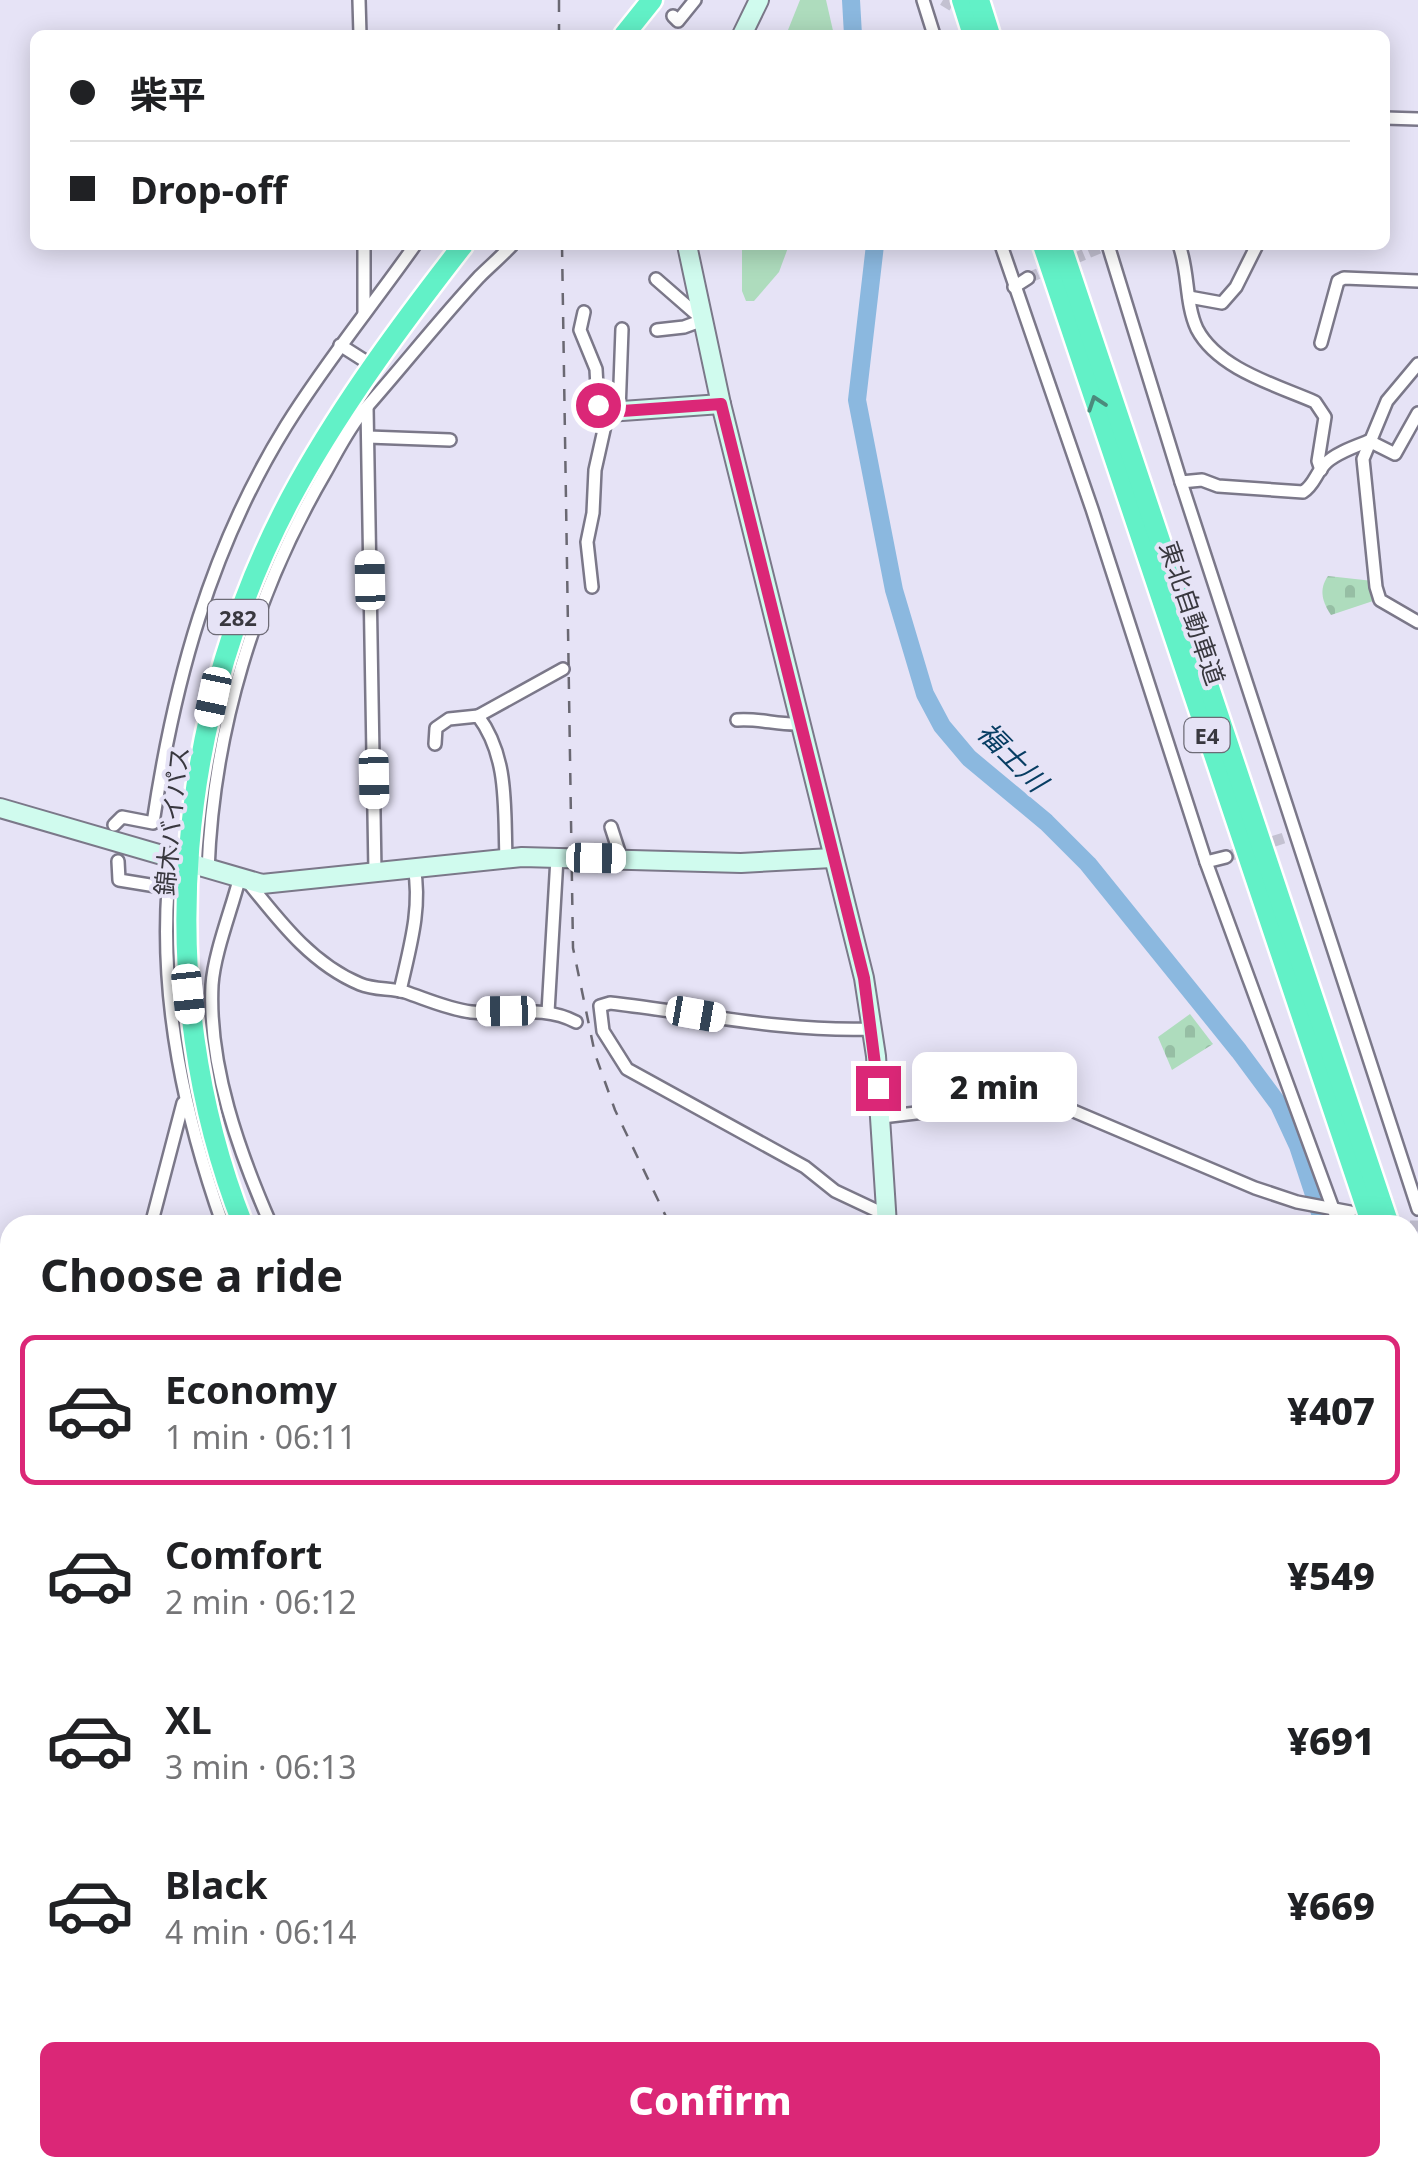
<!DOCTYPE html>
<html lang="en">
<head>
<meta charset="utf-8">
<style>
	:root { --surface:#fff; --page:#f6f6f6; --text:#202124; --muted:#757577; --line:#e0e0e0; --accent:#db2777 }
	body { margin:0; font-family:"Noto Sans","Noto Sans JP",sans-serif; background:var(--page); color:var(--text); height:100vh; display:flex; flex-direction:column; font-size:38px; white-space:nowrap }
	* { box-sizing:border-box; margin:0 }
	p { font-size:32px; color:var(--muted) }
	.icon { flex:none; width:55px; height:55px; fill:none; stroke:currentColor; stroke-width:2; stroke-linecap:round; stroke-linejoin:round }
	.map { position:relative; flex:1; overflow:hidden }
	.drawer { position:absolute; left:0px; top:1215px; width:1420px; height:962px; display:flex; flex-direction:column; background:var(--surface); border-radius:30px 30px 0 0; box-shadow:0 5px 25px #0003 }
	.drawer>* { flex:none }
	.top-card { position:absolute; left:30px; top:30px; width:1360px; height:220px; border-radius:15px; box-shadow:0 5px 25px #0003; display:grid; align-content:center; height:220px; padding:0 40px; background:var(--surface) }
	.end { position:absolute; width:45px; height:45px; margin:-22px; border:12px solid #db2777; background:#fff; box-shadow:0 0 0 5px #fff }
	.from { border-radius:50% }
	.bubble { position:absolute; height:70px; border-radius:15px; background:var(--surface); box-shadow:0 5px 25px #0003; font-size:32px; font-weight:800; line-height:70px; text-align:center }
	.car { position:absolute; width:30px; height:60px; margin:-30px -15px; border-radius:12px; box-shadow:0 0 8px 2px #0007; background:linear-gradient(#fff 24%,#345 0 40%,#fff 0 76%,#345 0 86%,#fff 0) }
	.top-card b { display:flex; align-items:center; gap:35px; height:95px; font-size:38px }
	.top-card b+b { border-top:2px solid var(--line) }
	.top-card i { width:25px; height:25px; background:var(--text) }
	ul { padding:0; list-style:none }
	li { display:flex; align-items:center; gap:30px; height:150px; margin:0 20px 15px; padding:0 20px; border:5px solid transparent; border-radius:15px }
	li div { flex:1 }
	li b { display:block; font-size:38px }
	li em { font-style:normal; font-weight:800 }
	li.active { border-color:var(--accent) }
	li>.icon { width:90px; height:90px; stroke-width:1.5 }
	h2 { padding:0 40px; font-size:45px; line-height:120px }
	.button { display:flex; gap:20px; margin-top:auto; padding:20px 40px }
	.button a { flex:1; height:115px; border-radius:15px; background:var(--accent); color:#fff; font-size:40px; font-weight:800; line-height:115px; text-align:center }
	.map>svg:first-child { display:block }
	.grass { fill:#aedcbd }
	.cemetery { fill:url(#cemetery-stones) }
	.lines { fill:none; stroke-linecap:round; stroke-linejoin:round }
	.river { stroke:#8bb8df; stroke-width:18 }
	.street-tunnel { stroke:#c3c1d1; stroke-width:11; stroke-dasharray:11 5.5; stroke-linecap:butt }
	.street-casing { stroke:#7b7889; stroke-width:16 }
	.secondary-casing { stroke:#7b7889; stroke-width:22 }
	.highway-casing { stroke:#fff; stroke-width:25 }
	.street { stroke:#fff; stroke-width:11 }
	.secondary { stroke:#d0fbee; stroke-width:18 }
	.highway { stroke:#62f1c7; stroke-width:20 }
	.rail { stroke:#6a6872; stroke-width:2.5; stroke-dasharray:12 12; stroke-linecap:butt }
	.oneway { stroke:#4b8b7c }
	.route { stroke:#db2777; stroke-width:12 }
	.labels { text-anchor:middle; dominant-baseline:central; stroke-width:8; stroke-linejoin:round; paint-order:stroke }
	.shield { fill:#e6e3f6; stroke:#6d6b76; stroke-width:2.5 }
	.shield-label { font-size:22px; font-weight:bold; fill:#39383f }
	.street-label { font-size:25px; fill:#39383f; stroke:#e6e3f6 }
	.water-label { font-size:28px; font-style:italic; fill:#083e63; stroke:#e6e3f6 }
</style>
</head>
<body>
<div class="map">
<svg width="1418" height="2176" viewBox="0 0 1418 2176">
	<defs>
		<pattern id="cemetery-stones" width="16" height="16" patternUnits="userSpaceOnUse" patternTransform="scale(2.5)"><rect width="16" height="16" fill="#aedcbd"/><path d="M2 7V4a2 2 0 0 1 4 0v3zM10 15v-3a2 2 0 0 1 4 0v3z" fill="#96bea4"/></pattern>
	</defs>
	<rect width="100%" height="100%" fill="#e6e3f6"/>
	<!-- grass -->
	<g class="grass">
		<path d="M800,0H826L834,35H786Z"/>
		<path d="M742,245H789L779,272L754,301H746L742,291Z"/>
	</g>
	<!-- cemetery -->
	<g class="cemetery">
		<path d="M1328,576L1373,581V601L1331,615C1323,603 1318,590 1328,576Z"/>
		<path d="M1190,1014L1213,1044L1172,1070L1158,1037Z"/>
	</g>
	<g class="lines">
		<!-- river -->
		<g class="river">
			<path d="M851,0L853,35"/>
			<path d="M875,245L857,400L894,590L925,694L942,726L969,758L1046,822L1088,864L1239,1051L1279,1105L1298,1146L1324,1225"/>
			<path d="M1410,1366L1418,1371"/>
			<path d="M1410,1429L1418,1432"/>
			<path d="M0,1557L10,1566"/>
		</g>
		<!-- street-tunnel -->
		<g class="street-tunnel">
			<path d="M943,0L964,13"/>
			<path d="M1028,278L1102,247"/>
			<path d="M1226,857L1290,836"/>
			<path d="M1410,1226H1418"/>
		</g>
		<!-- street casing -->
		<g class="street-casing">
			<g id="street">
				<path d="M359,0L360,35"/>
				<path d="M923,0L934,35"/>
				<path d="M673,16L678,21L695,0"/>
				<path d="M1385,118L1418,119"/>
				<path d="M364,245V314"/>
				<path d="M1001,245L1092,509L1206,862L1339,1225"/>
				<path d="M1108,245L1181,482L1418,1209"/>
				<path d="M1179,245C1189,271 1185,303 1197,329C1218,369 1276,385 1315,402L1325,417L1318,461L1321,470"/>
				<path d="M656,279L703,320"/>
				<path d="M1014,287L1028,278"/>
				<path d="M1189,297L1222,303L1236,287L1257,245"/>
				<path d="M584,312L580,330L596,369L598,405L608,412L595,470L593,513L587,542L592,587"/>
				<path d="M657,330L684,327L703,320"/>
				<path d="M1321,343L1338,281L1344,278L1418,281"/>
				<path d="M340,345L373,366"/>
				<path d="M1418,364L1387,401L1363,459L1376,587L1380,600L1418,622"/>
				<path d="M367,407L375,872"/>
				<path d="M619,412L622,329"/>
				<path d="M368,437L450,440"/>
				<path d="M1181,482L1202,480L1218,486L1303,492C1314,485 1315,475 1324,465C1333,454 1356,446 1369,441L1395,454L1418,413"/>
				<path d="M478,716L563,669"/>
				<path d="M737,720C758,718 778,725 799,724"/>
				<path d="M435,744L436,728L449,719L478,716C509,757 504,809 506,858"/>
				<path d="M114,825L122,817L153,823C174,682 210,549 286,426C325,363 372,306 415,245"/>
				<path d="M611,827L621,858"/>
				<path d="M118,861L119,880L168,888C160,1004 185,1117 223,1225"/>
				<path d="M1206,862L1226,857"/>
				<path d="M208,870C213,731 255,593 325,473C337,452 349,427 365,409C403,366 440,319 479,277C490,266 502,256 512,245"/>
				<path d="M239,880C231,911 214,954 212,985C208,1066 239,1152 271,1225"/>
				<path d="M248,882C280,922 312,964 360,984C374,990 390,988 405,992C426,999 448,1009 471,1012C507,1016 542,1004 576,1022"/>
				<path d="M400,991C409,950 422,909 414,867"/>
				<path d="M548,1012L557,858"/>
				<path d="M872,1029C783,1032 698,1013 610,1003L600,1006L603,1031L627,1069L805,1167L835,1191L886,1215"/>
				<path d="M882,1117L1018,1101L1064,1107L1255,1188L1297,1202L1350,1212"/>
				<path d="M151,1225L183,1103"/>
				<path d="M0,1649L10,1652"/>
				<path d="M0,1739L10,1704"/>
				<path d="M0,1910L10,1913"/>
				<path d="M195,2168L199,2176"/>
			</g>
		</g>
		<!-- secondary casing -->
		<g class="secondary-casing">
			<g id="secondary">
				<path d="M742,35L759,0"/>
				<path d="M687,245L721,404L864,978L876,1056L887,1225"/>
				<path d="M608,412L721,404"/>
				<path d="M0,808L262,884L522,857L741,863L832,858"/>
				<path d="M1410,1743L1418,1752"/>
				<path d="M518,2176L537,2168"/>
			</g>
		</g>
		<!-- highway casing -->
		<g class="highway-casing">
			<g id="highway">
				<path d="M962,0L973,35"/>
				<path d="M979,0L990,35"/>
				<path d="M624,35L652,0"/>
				<path d="M1043,245L1372,1225"/>
				<path d="M1061,245L1389,1225"/>
				<path d="M243,1225C149,987 175,705 299,483C346,399 404,321 463,245"/>
				<path d="M1410,1286L1418,1308"/>
				<path d="M1410,1336L1418,1359"/>
				<path d="M676,2168L680,2176"/>
			</g>
		</g>
		<!-- street -->
		<use href="#street" class="street"/>
		<!-- secondary -->
		<use href="#secondary" class="secondary"/>
		<!-- highway -->
		<use href="#highway" class="highway"/>
		<!-- rail -->
		<g class="rail">
			<path d="M559,0V35"/>
			<path d="M562,245L573,948L595,1054L615,1110L670,1225"/>
			<path d="M1112,2168L1116,2176"/>
		</g>
	</g>
	<!-- one-way arrows -->
	<defs><path id="oneway-chevron" d="M-2-3.5L2.5 0L-2 3.5" fill="none" stroke-width="1.6" stroke-linecap="round" stroke-linejoin="round" transform="scale(2.5)"/></defs>
	<use class="oneway" href="#oneway-chevron" transform="translate(1096 403) rotate(-109)"/>
	<g class="lines">
		<!-- route -->
		<path class="route" d="M598,405L608,412L721,404L864,978L878,1088"/>
	</g>
	<g class="labels">
		<!-- shield labels -->
		<g class="shield">
			<rect x="208" y="600" width="60" height="34" rx="8"/>
			<rect x="1184.5" y="718" width="45" height="34" rx="8"/>
		</g>
		<g class="shield-label">
			<text x="238" y="617">282</text>
			<text x="1207" y="735">E4</text>
		</g>
		<!-- street labels -->
		<g class="street-label">
			<text transform="translate(1193 613) rotate(71)">東北自動車道</text>
			<text transform="translate(171 821) rotate(-84)">錦木バイパス</text>
		</g>
		<!-- water labels -->
		<g class="water-label">
			<text transform="translate(1013 756) rotate(45)">福士川</text>
		</g>
	</g>
</svg>
<i class="end from" style="left:598px;top:405px"></i>
<i class="end" style="left:878px;top:1088px"></i>
<div class="bubble" style="left:912px;top:1052px;width:165px">2 min</div>
<i class="car" style="left:370px;top:580px;rotate:359deg"></i>
<i class="car" style="left:213px;top:697px;rotate:192deg"></i>
<i class="car" style="left:374px;top:779px;rotate:179deg"></i>
<i class="car" style="left:596px;top:858px;rotate:91deg"></i>
<i class="car" style="left:188px;top:994px;rotate:174deg"></i>
<i class="car" style="left:506px;top:1011px;rotate:269deg"></i>
<i class="car" style="left:696px;top:1014px;rotate:100deg"></i>
<div class="top-card">
<b><i class="from"></i>柴平</b>
<b><i></i>Drop-off</b>
</div>
<section class="drawer">
<h2>Choose a ride</h2>
<ul>
<li class="active"><svg class="icon" aria-label="car" viewBox="0 0 24 24"><path d="M5 17H2v-5l4-1 3-4h7l3 4 3 1v5h-3M9 17h6M6 11h13"/><circle cx="7" cy="17" r="2"/><circle cx="17" cy="17" r="2"/></svg><div><b>Economy</b><p>1 min · 06:11</p></div><em>¥407</em></li>
<li><svg class="icon" aria-label="car" viewBox="0 0 24 24"><path d="M5 17H2v-5l4-1 3-4h7l3 4 3 1v5h-3M9 17h6M6 11h13"/><circle cx="7" cy="17" r="2"/><circle cx="17" cy="17" r="2"/></svg><div><b>Comfort</b><p>2 min · 06:12</p></div><em>¥549</em></li>
<li><svg class="icon" aria-label="car" viewBox="0 0 24 24"><path d="M5 17H2v-5l4-1 3-4h7l3 4 3 1v5h-3M9 17h6M6 11h13"/><circle cx="7" cy="17" r="2"/><circle cx="17" cy="17" r="2"/></svg><div><b>XL</b><p>3 min · 06:13</p></div><em>¥691</em></li>
<li><svg class="icon" aria-label="car" viewBox="0 0 24 24"><path d="M5 17H2v-5l4-1 3-4h7l3 4 3 1v5h-3M9 17h6M6 11h13"/><circle cx="7" cy="17" r="2"/><circle cx="17" cy="17" r="2"/></svg><div><b>Black</b><p>4 min · 06:14</p></div><em>¥669</em></li>
</ul>
<div class="button"><a>Confirm</a></div>
</section>
</div>
</body>
</html>
